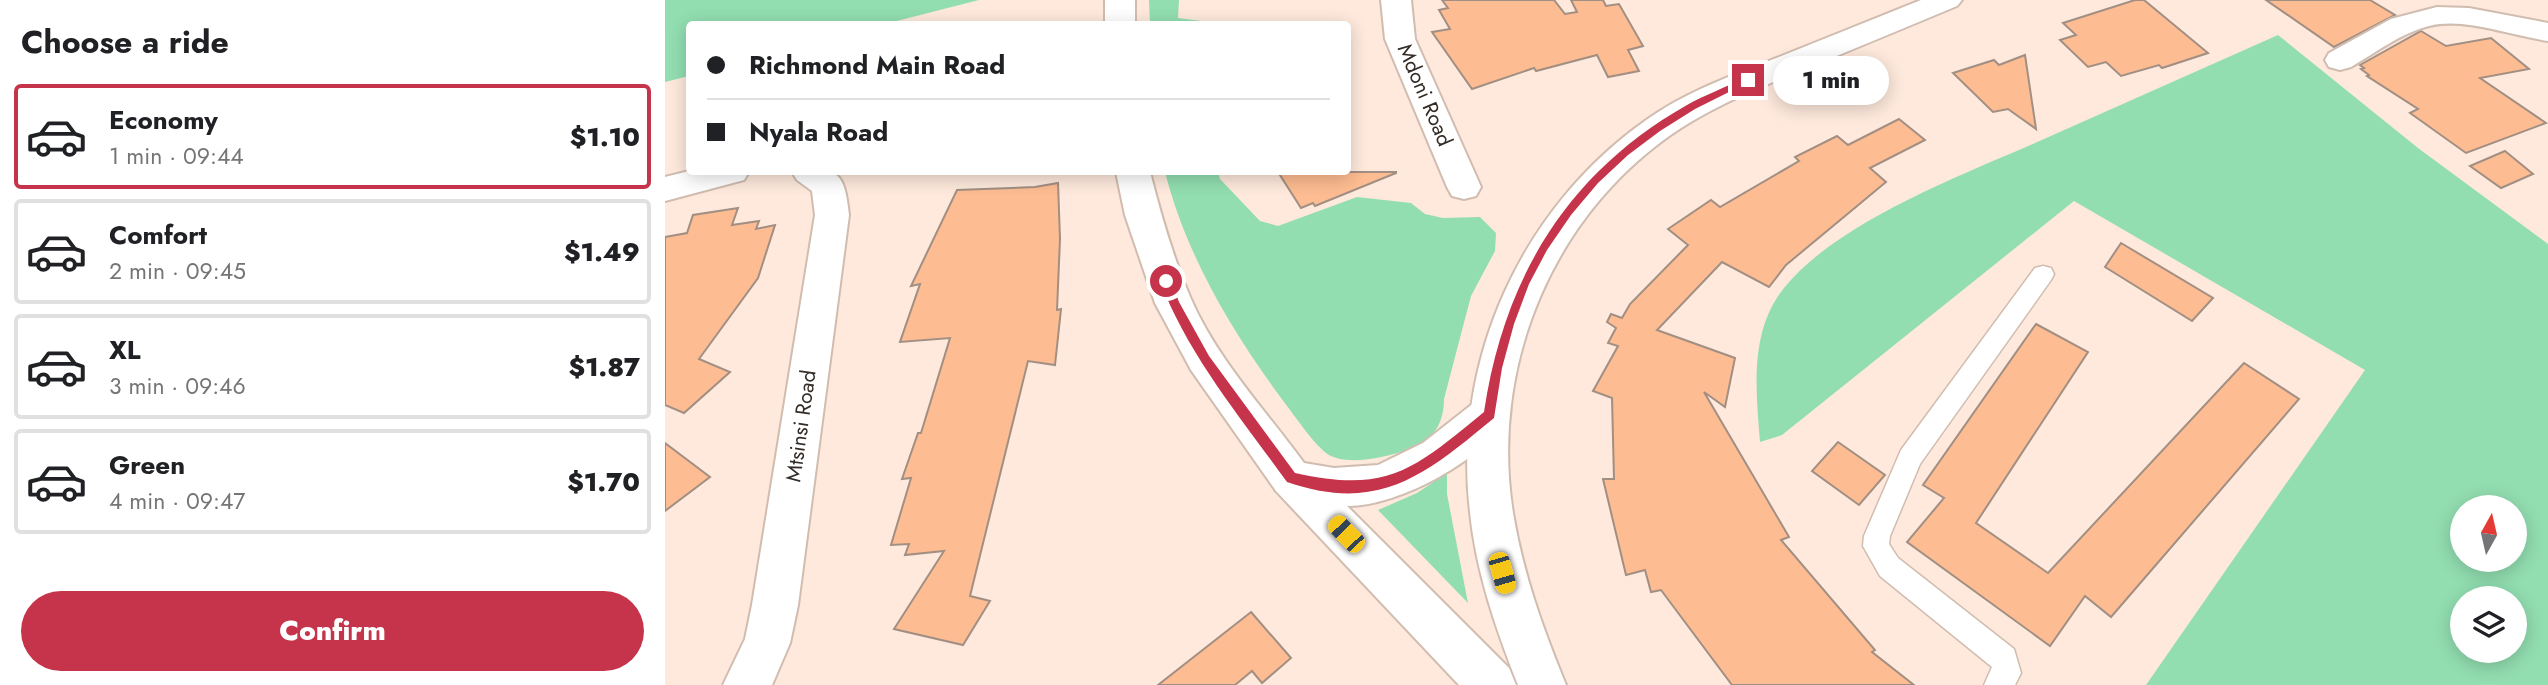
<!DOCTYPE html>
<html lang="en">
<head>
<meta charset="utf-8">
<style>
	:root { --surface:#fff; --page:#f6f6f6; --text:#202124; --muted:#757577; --line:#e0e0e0; --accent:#c5344a }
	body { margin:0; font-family:Jost,sans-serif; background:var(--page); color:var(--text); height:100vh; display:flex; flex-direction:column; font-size:26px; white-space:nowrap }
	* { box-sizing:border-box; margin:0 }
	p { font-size:23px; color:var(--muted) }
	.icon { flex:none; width:38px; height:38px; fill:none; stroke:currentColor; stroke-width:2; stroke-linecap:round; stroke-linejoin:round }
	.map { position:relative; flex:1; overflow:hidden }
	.panel { display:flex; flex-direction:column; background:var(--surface); width:665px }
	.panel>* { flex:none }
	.hud { position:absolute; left:21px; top:21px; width:665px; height:154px; border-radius:7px; box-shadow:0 4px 18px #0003; display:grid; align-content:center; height:154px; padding:0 21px; background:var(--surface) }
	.needle { width:46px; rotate:8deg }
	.fabs { position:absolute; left:1785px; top:495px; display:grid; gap:14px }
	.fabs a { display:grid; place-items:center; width:77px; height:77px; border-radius:50%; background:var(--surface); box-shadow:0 4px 18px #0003; font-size:35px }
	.end { position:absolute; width:32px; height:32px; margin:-16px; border:9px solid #c5344a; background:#fff; box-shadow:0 0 0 4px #fff }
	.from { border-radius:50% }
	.bubble { position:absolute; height:49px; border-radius:24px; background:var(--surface); box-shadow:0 4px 18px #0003; font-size:23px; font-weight:800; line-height:49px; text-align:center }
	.car { position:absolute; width:21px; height:42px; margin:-21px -10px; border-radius:9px; box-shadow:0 0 5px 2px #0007; background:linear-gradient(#f5c518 24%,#345 0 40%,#f5c518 0 76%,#345 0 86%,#f5c518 0) }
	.hud b { display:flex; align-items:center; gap:24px; height:66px; font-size:26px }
	.hud b+b { border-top:2px solid var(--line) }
	.hud i { width:18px; height:18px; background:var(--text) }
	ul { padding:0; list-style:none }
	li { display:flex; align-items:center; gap:21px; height:105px; margin:0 14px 10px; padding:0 7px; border:4px solid var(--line); border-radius:7px }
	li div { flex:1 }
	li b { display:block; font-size:26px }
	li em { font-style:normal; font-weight:800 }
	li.active { border-color:var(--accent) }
	li>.icon { width:63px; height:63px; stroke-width:1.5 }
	h2 { padding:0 21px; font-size:32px; line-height:84px }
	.button { display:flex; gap:14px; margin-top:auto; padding:14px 21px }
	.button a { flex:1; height:80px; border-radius:42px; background:var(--accent); color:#fff; font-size:28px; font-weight:800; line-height:80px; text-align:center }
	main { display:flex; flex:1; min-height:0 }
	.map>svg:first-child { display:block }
	.green { fill:#92deb1; fill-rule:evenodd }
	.building { fill:#fdbc91; stroke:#a28f83; stroke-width:2 }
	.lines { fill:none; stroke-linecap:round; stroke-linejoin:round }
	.service-casing { stroke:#d1bdb0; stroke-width:3 }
	.minor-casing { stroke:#d1bdb0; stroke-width:4 }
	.secondary-casing { stroke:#d1bdb0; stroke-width:4 }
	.service { fill:#fff; fill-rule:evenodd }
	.minor { fill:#fff; fill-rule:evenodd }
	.secondary { fill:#fff; fill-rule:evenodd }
	.route { fill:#c5344a }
	.labels { text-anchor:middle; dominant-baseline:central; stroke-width:5; stroke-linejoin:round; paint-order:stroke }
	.street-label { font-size:21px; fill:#332b26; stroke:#fff }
</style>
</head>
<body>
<main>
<section class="panel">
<h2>Choose a ride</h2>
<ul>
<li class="active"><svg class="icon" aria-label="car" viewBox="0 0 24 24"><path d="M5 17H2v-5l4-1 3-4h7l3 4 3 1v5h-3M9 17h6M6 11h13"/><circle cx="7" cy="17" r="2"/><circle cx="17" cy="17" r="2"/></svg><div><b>Economy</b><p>1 min · 09:44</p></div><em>$1.10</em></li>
<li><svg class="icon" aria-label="car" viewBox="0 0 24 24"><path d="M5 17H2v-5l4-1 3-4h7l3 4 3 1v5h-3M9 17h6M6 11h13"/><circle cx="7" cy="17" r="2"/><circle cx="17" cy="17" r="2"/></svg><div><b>Comfort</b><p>2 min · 09:45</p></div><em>$1.49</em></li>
<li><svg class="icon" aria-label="car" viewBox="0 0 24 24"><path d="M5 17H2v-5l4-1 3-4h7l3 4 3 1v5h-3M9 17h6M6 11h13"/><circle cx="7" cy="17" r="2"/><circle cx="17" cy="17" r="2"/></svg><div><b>XL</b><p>3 min · 09:46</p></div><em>$1.87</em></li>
<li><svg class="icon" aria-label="car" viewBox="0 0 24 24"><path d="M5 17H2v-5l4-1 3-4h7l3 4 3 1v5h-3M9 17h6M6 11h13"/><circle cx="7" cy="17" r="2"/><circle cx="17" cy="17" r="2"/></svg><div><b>Green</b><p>4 min · 09:47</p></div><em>$1.70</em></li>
</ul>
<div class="button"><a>Confirm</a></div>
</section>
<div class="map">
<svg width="1883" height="685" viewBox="0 0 1883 685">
	<rect width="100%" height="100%" fill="#fee9dc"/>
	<!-- green -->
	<g class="green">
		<path d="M0,0H314L220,24H24V76L0,82Z"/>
		<path d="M484,0H514L513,18L536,21L535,24H485Z"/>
		<path d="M1613,35L1753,148L1883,244V685H1481L1700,370L1409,201L1117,435L1095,442C1091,391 1084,331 1119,288C1171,223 1294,176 1370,143C1451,107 1532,71 1613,35ZM1797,508H1850V560H1797ZM1797,598H1850V651H1797Z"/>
		<path d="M500,172H553L555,179L595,221L613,226L692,197L746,203L760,214L778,218L815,217L831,233L830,251L806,296L779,399C779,425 767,442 742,450C722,457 683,466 664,455C651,447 632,419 622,406C569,335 522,258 500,172Z"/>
		<path d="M782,473V494L803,603L713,510L752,493Z"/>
	</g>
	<!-- building -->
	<g class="building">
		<path d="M777,0H889L900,14L912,12L906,0H938L941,6L954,4L978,46L963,50L974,71L943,77L932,55L871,71L869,68L807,89L767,32L785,29L774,10L783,8Z"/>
		<path d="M1470,0H1479L1543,53L1497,68L1494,65L1456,76L1441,62L1423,67L1395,40L1411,35L1398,23Z"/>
		<path d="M1601,0H1705L1730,15L1669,47Z"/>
		<path d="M1756,31L1781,46L1826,38L1864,69L1815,78L1881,123L1801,153L1745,113L1753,109L1702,76L1704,75L1696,69L1699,68L1695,65Z"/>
		<path d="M1360,55L1371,129L1343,109L1328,112L1288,73L1329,60L1334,65Z"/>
		<path d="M1234,119L1260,140L1205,168L1221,182L1121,265L1104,287L1057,262L992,330L1070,358L1060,407L1039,392L1124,537L1116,540L1210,650L1207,652L1249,685H1067L996,590L986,592L980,570L961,575L938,479H949L947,398L928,391L953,346L943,343L951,328L942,322L946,314L957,318L965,304L1023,245L1003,229L1046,200L1055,207L1134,161L1130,157L1172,136L1183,145Z"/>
		<path d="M1840,151L1868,174L1836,188L1805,166Z"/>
		<path d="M613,172H731V173L650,206L648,203L636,208Z"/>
		<path d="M393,183L395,239L392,310L396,309L390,365L363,361L305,596L325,601L298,645L229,629L279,551L240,555L244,544L226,545L246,478L237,479L253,433H256L285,338L235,342L255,284L246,286L292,190L370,187Z"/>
		<path d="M73,208L67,225L94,221L91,229L110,225L93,278L34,359L65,372L19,413L0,405V237L22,233L28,215Z"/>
		<path d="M1456,243L1548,298L1527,321L1440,267Z"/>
		<path d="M1371,324L1423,352L1311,523L1383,573L1579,363L1634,399L1446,617L1420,596L1385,646L1242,542L1279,498L1258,485Z"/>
		<path d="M1173,442L1220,475L1194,505L1147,471Z"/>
		<path d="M0,443L45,477L0,511Z"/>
		<path d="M586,612L626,658L597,683L587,671L570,685H493Z"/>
	</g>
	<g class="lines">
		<!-- service casing -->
		<g class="service-casing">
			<path id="service" d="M1378,266L1386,268L1389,274L1386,280L1255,464L1225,536L1224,544L1233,558L1349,649L1356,673L1350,685H1319L1327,667L1215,576L1198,546L1199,536L1236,450L1370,268Z"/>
		</g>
		<!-- minor casing -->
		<g class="minor-casing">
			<g id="minor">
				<path d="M716,0H746L750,39L816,187L811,196L799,199L787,196L782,187L720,39Z"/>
				<path d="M1256,0H1297L1292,6C1242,27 1191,48 1140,69C1098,86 1055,103 1016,128C890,210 824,364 848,513C858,574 878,629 901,685H853C831,629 811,572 805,512C787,361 856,209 980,121C1020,92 1068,75 1114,57C1161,38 1209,19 1256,0Z"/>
				<path d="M1772,7L1804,8L1883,23V41C1846,36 1801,17 1764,26C1736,33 1710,53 1686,67L1675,70L1664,67L1660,60L1664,53L1726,19Z"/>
				<path d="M24,171V172H84L79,180L0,201V177Z"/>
				<path d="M127,172C173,168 179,169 184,215L133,605L125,643L107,685H58L80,639L87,605L150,215L147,191L132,180Z"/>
			</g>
		</g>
		<!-- secondary casing -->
		<g class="secondary-casing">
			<g id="secondary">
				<rect x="440" y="0" width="30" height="24"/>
				<path d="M451,172H485C496,215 508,258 526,299C552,359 601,411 639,463L669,468L713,465L758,443L810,402L824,397L838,402L844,414C822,459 732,507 682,506L844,668L851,685H794L611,491L526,370L490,303L460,215Z"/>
			</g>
		</g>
		<!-- service -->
		<use href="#service" class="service"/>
		<!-- minor -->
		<use href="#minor" class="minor"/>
		<!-- secondary -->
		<use href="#secondary" class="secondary"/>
	</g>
	<!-- route -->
	<path class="route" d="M1080,78L1088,80L1030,109L995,131L963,155L933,183L906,215L882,250L864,284L849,324L837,368L829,418C761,474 715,514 622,482C576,418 523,355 495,281L501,277L505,278L514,302L544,356L630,473C724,494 749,469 819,412C839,278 902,173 1022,105C1040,95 1061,87 1080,78Z"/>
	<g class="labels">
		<!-- street labels -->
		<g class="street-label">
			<text transform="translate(760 95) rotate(67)">Mdoni Road</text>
			<text transform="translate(136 426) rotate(-82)">Mtsinsi Road</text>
		</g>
	</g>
</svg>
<div class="fabs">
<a><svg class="needle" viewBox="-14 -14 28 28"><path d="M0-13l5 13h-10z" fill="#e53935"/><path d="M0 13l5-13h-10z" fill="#757577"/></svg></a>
<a><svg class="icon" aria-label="layers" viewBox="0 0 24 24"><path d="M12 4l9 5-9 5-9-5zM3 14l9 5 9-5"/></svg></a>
</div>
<i class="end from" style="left:501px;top:281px"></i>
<i class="end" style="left:1083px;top:80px"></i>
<div class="bubble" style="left:1108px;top:56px;width:116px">1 min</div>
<i class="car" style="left:681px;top:534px;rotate:316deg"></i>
<i class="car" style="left:837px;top:573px;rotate:164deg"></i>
<div class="hud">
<b><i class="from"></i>Richmond Main Road</b>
<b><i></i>Nyala Road</b>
</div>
</div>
</main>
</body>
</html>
